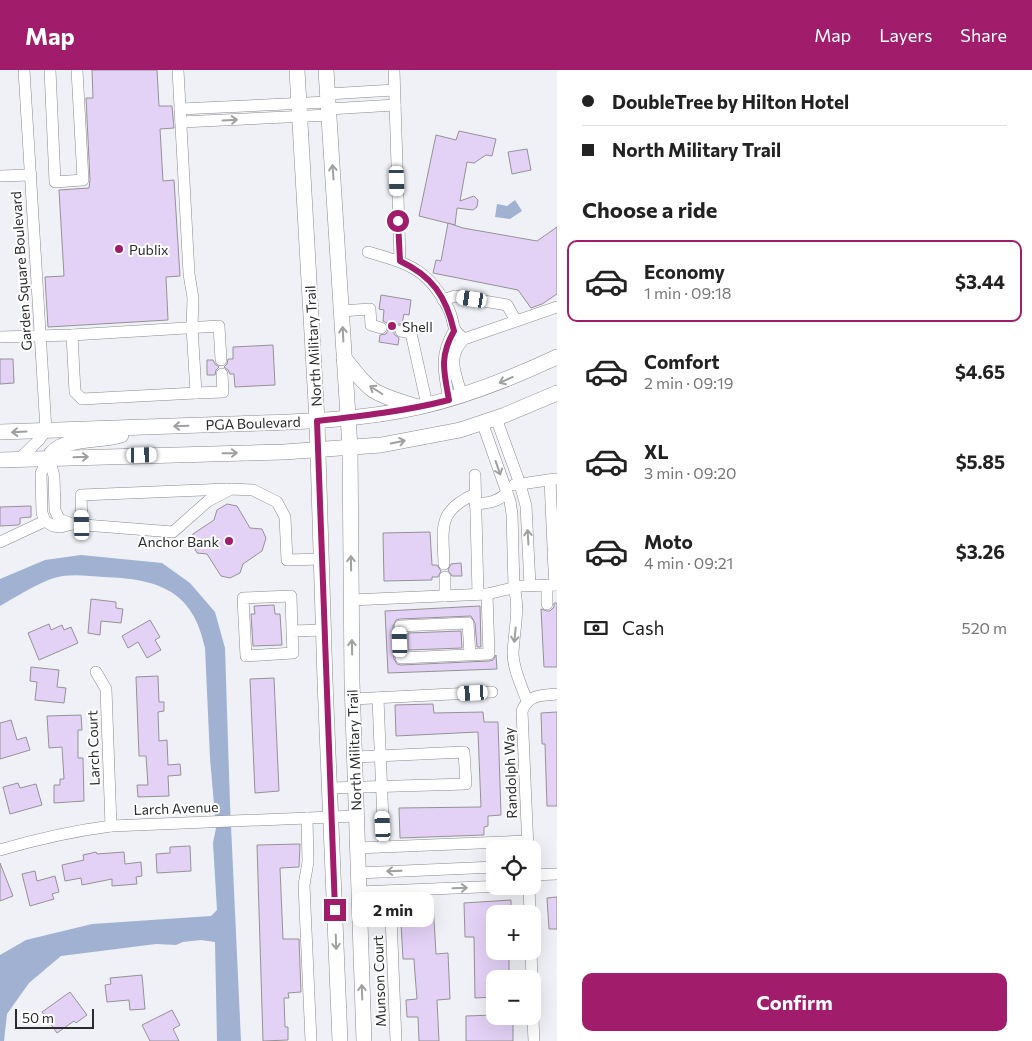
<!DOCTYPE html>
<html lang="en">
<head>
<meta charset="utf-8">
<style>
	:root { --surface:#fff; --page:#f6f6f6; --text:#222; --muted:#767676; --line:#e0e0e0; --accent:#a11d6b }
	body { margin:0; font-family:Commissioner,sans-serif; background:var(--page); color:var(--text); height:100vh; display:flex; flex-direction:column; font-size:19px; white-space:nowrap }
	* { box-sizing:border-box; margin:0 }
	p { font-size:16px; color:var(--muted) }
	.icon { flex:none; width:28px; height:28px; fill:none; stroke:currentColor; stroke-width:2; stroke-linecap:round; stroke-linejoin:round }
	.map { position:relative; flex:1; overflow:hidden }
	.sheet { display:flex; flex-direction:column; background:var(--surface); width:475px }
	.sheet>* { flex:none }
	.hud { display:grid; align-content:center; height:110px; padding:0 25px; background:var(--surface) }
	.fabs { position:absolute; left:486px; top:770px; display:grid; gap:10px }
	.fabs a { display:grid; place-items:center; width:55px; height:55px; border-radius:10px; background:var(--surface); box-shadow:0 5px 20px #0002; font-size:25px }
	.scale { position:absolute; left:15px; bottom:12px; width:79px; box-sizing:border-box; padding-left:5px; border:2px solid #2a2b2d; border-top:0; font-size:14px; line-height:18px; white-space:nowrap; color:#2a2b2d; -webkit-text-stroke:4px #fff; paint-order:stroke }
	.end { position:absolute; width:22px; height:22px; margin:-11px; border:6px solid #a11d6b; background:#fff; box-shadow:0 0 0 2px #fff }
	.from { border-radius:50% }
	.bubble { position:absolute; height:35px; border-radius:10px; background:var(--surface); box-shadow:0 5px 20px #0002; font-size:16px; font-weight:700; line-height:35px; text-align:center }
	.car { position:absolute; width:15px; height:30px; margin:-15px -8px; border-radius:6px; box-shadow:0 0 4px 1px #0007; background:linear-gradient(#fff 24%,#345 0 40%,#fff 0 76%,#345 0 86%,#fff 0) }
	.hud b { display:flex; align-items:center; gap:18px; height:48px; font-size:19px }
	.hud b+b { border-top:1px solid var(--line) }
	.hud i { width:12px; height:12px; background:var(--text) }
	ul { padding:0; list-style:none }
	li { display:flex; align-items:center; gap:15px; height:82px; margin:0 10px 8px; padding:0 15px; border:2px solid transparent; border-radius:10px }
	li div { flex:1 }
	li b { display:block; font-size:19px }
	li em { font-style:normal; font-weight:700 }
	li.current { border-color:var(--accent) }
	li>.icon { width:45px; height:45px; stroke-width:1.5 }
	h2 { padding:0 25px; font-size:22px; line-height:60px }
	.pay { display:flex; align-items:center; gap:12px; height:55px; padding:0 25px; font-size:19px }
	.pay p { margin-inline-start:auto }
	.primary-button { display:flex; gap:10px; margin-top:auto; padding:10px 25px }
	.primary-button a { flex:1; height:58px; border-radius:10px; background:var(--accent); color:#fff; font-size:20px; font-weight:700; line-height:58px; text-align:center }
	header { display:flex; align-items:center; gap:30px; box-sizing:border-box; height:70px; padding:0 25px; background:var(--accent); color:#fff }
	header strong { font-size:24px }
	nav { display:flex; gap:28px; margin-inline-start:auto; font-size:18px }
	main { display:flex; flex:1; min-height:0 }
	.map>svg:first-child { display:block }
	.water { fill:#a0b1d2 }
	.building { fill:#e4d2f6; stroke:#949296 }
	.lines { fill:none; stroke-linecap:round; stroke-linejoin:round }
	.minor-casing { stroke:#898a8f; stroke-width:12 }
	.major-casing { stroke:#898a8f; stroke-width:16 }
	.minor { stroke:#fff; stroke-width:11 }
	.major { stroke:#fff; stroke-width:15 }
	.oneway { stroke:#9fa0a0 }
	.route { stroke:#a11d6b; stroke-width:6 }
	.poi-dot { fill:#a11d6b; stroke:#fff; stroke-width:2 }
	.labels { text-anchor:middle; dominant-baseline:central; stroke-width:4; stroke-linejoin:round; paint-order:stroke }
	.poi-label { font-size:14px; fill:#2a2b2d; stroke:#fff; text-anchor:start }
	.street-label { font-size:14px; fill:#2a2b2d; stroke:#fff }
</style>
</head>
<body>
<header>
<strong>Map</strong>
<nav><a>Map</a><a>Layers</a><a>Share</a></nav>
</header>
<main>
<div class="map">
<svg width="557" height="971" viewBox="0 0 557 971">
	<rect width="100%" height="100%" fill="#f0f1f6"/>
	<!-- water -->
	<g class="water">
		<path d="M515,130L522,141L510,149L495,147L497,134L507,136Z"/>
		<path d="M81,485L162,493L190,513L215,542L225,578L230,734L241,971H217L215,872L201,870L183,872L176,875L156,874L61,886L29,913L7,944L4,971H0V885L26,870L92,854L211,846L217,840L213,773L216,758L210,688L205,578C193,520 158,509 104,507C88,506 70,503 54,508C40,512 14,528 0,536V509L45,490Z"/>
	</g>
	<!-- building -->
	<g class="building">
		<path d="M92,0H157L159,36H172L174,58L160,59L163,111L174,110L180,206L166,207L168,250L48,257L45,207L64,206L59,120L89,118L90,110L86,28H93Z"/>
		<path d="M459,61L496,69L492,86L486,85L474,93L467,92L460,131L474,126L478,130L477,137L473,140L457,138L455,155L419,146L436,65L456,70Z"/>
		<path d="M527,79L531,100L512,104L508,82Z"/>
		<path d="M448,153L463,158L537,171L557,157V224L542,234L531,238L518,220L433,203L436,190L441,191Z"/>
		<path d="M381,225L411,230L409,245L404,244L402,254H398L394,259V264L399,268L398,275L379,272L380,265L386,264L388,260L387,253L383,251L384,240L379,239Z"/>
		<path d="M273,275L275,315L235,317L234,304H230L228,300L224,297L227,294L228,289H233V277Z"/>
		<path d="M0,289H13L14,313L0,314Z"/>
		<path d="M207,290H213L215,294L219,297L216,300L215,305H207Z"/>
		<path d="M227,434L237,436L250,458L262,459L266,468L262,481L243,494L240,503L230,508L221,506L207,484L197,483L192,473L193,464L214,450L217,440Z"/>
		<path d="M31,436V447L20,448V454L18,455L0,456V437Z"/>
		<path d="M430,462L432,495H437L441,501L438,507H432V510L384,511L383,463Z"/>
		<path d="M461,493L462,506H452L448,500L451,494Z"/>
		<path d="M91,529L116,532V538L123,539L121,553L101,551L100,565L88,563Z"/>
		<path d="M554,533H557V597H544L541,539L547,541H550L554,537Z"/>
		<path d="M274,535L275,544H280L282,575L253,576L251,544H255L254,536Z"/>
		<path d="M480,536L481,577H477L475,553L471,546L400,549L396,550L393,556L394,589L397,594L401,595L489,591L493,590L496,585L497,599L388,603L385,541Z"/>
		<path d="M150,550L160,567L155,570L161,580L147,588L138,572L128,578L122,566Z"/>
		<path d="M49,554L51,560L62,555L64,560L71,557L78,573L39,590L28,563Z"/>
		<path d="M461,561L462,578L408,580V563Z"/>
		<path d="M31,597L59,600L57,617L66,618L64,633L35,630L37,612L30,611Z"/>
		<path d="M158,606L159,632H164V641L158,642L159,671L167,670L168,695L180,694L181,705L168,706L169,726L138,727L137,715H148L146,686H139L136,607Z"/>
		<path d="M274,608L279,721L255,723L250,609Z"/>
		<path d="M433,634L434,643L483,642L484,652H498L501,745L488,746V756L484,757V765L400,768L399,738L481,737L478,662L396,666L395,635Z"/>
		<path d="M557,642V736H547L545,674H542L541,643Z"/>
		<path d="M81,645L82,660H78V688H83L84,731L54,733V715H60V709H64L62,677L49,678L47,646Z"/>
		<path d="M11,650L17,670L26,667L30,680L0,689V653Z"/>
		<path d="M18,713L20,718L36,714L42,735L10,744L3,717Z"/>
		<path d="M300,774L299,797L280,798L283,869H299L301,922L288,923L289,928H284L285,957H288V970L263,971L257,775Z"/>
		<path d="M190,776L191,801L157,803L156,784L170,783V777Z"/>
		<path d="M96,782L97,784L124,782L125,794L141,792L142,806L136,807L137,814L112,816V809L82,815L81,808L65,811L62,795L84,790L83,785Z"/>
		<path d="M0,793L13,826L0,831Z"/>
		<path d="M35,801L37,811L55,806L59,822L52,824L54,829L30,836L22,804Z"/>
		<path d="M557,827V859H549L547,828Z"/>
		<path d="M511,830V844H495V881H509V909H495V927L475,928L474,867H465L464,833Z"/>
		<path d="M433,834L436,884L448,883L450,929L437,930L439,971H419L418,947H407L406,930L417,929L415,904L414,889H403L400,836Z"/>
		<path d="M142,905L145,939L130,940L129,930L107,932L105,915L111,914L110,908Z"/>
		<path d="M70,922L87,945L76,953L74,951L57,963L42,942Z"/>
		<path d="M172,940L180,955L173,959L179,971H150L142,955Z"/>
		<path d="M495,945V946H513V971H466V946Z"/>
	</g>
	<g class="lines">
		<!-- minor casing -->
		<g class="minor-casing">
			<g id="minor">
				<path d="M50,0L55,112L83,110L77,0"/>
				<path d="M394,0L400,191"/>
				<path d="M328,24L394,20"/>
				<path d="M180,39L328,32"/>
				<path d="M329,39L395,35"/>
				<path d="M181,52L329,45"/>
				<path d="M0,106L31,105"/>
				<path d="M368,182C409,194 429,199 449,240C456,255 449,257 464,269"/>
				<path d="M443,230L455,226L507,235L516,251"/>
				<path d="M341,241L370,239L371,255L381,258"/>
				<path d="M401,261L411,263L427,335"/>
				<path d="M72,265L75,322L82,329L196,323L192,257L193,228L189,204L178,0"/>
				<path d="M0,267L72,265L219,256L221,290"/>
				<path d="M196,323L223,322L222,304"/>
				<path d="M462,326C456,304 446,287 464,269L557,237"/>
				<path d="M449,330C444,301 439,287 454,261"/>
				<path d="M496,348L520,414L526,436L530,515"/>
				<path d="M482,352L510,431L512,444L514,517C520,539 514,561 513,583C513,599 522,617 527,631"/>
				<path d="M49,388L54,406L55,440L59,449L72,454L173,462L208,431L231,419L253,420L277,432L285,447L287,490L321,489"/>
				<path d="M49,388L41,403L42,443L45,451L53,456L61,457L72,454"/>
				<path d="M19,389L39,370L46,360L24,0"/>
				<path d="M475,405L478,524"/>
				<path d="M550,410L553,477"/>
				<path d="M514,415L555,409"/>
				<path d="M475,434C489,433 497,432 507,423"/>
				<path d="M82,455L81,425L227,419"/>
				<path d="M0,472L45,451"/>
				<path d="M553,483L555,515"/>
				<path d="M444,494C443,457 437,441 475,424"/>
				<path d="M445,507V526"/>
				<path d="M547,515V534"/>
				<path d="M351,530L487,524L521,516L557,515"/>
				<path d="M292,561L293,583L246,586L243,528L291,526L292,561L324,560"/>
				<path d="M470,585L468,553L400,556L401,588L489,584L487,524"/>
				<path d="M96,602L106,619L111,756"/>
				<path d="M378,628L384,776"/>
				<path d="M353,629L492,622"/>
				<path d="M330,718L466,714L464,682L355,687"/>
				<path d="M307,748L308,792L304,815L311,971"/>
				<path d="M357,778L527,771"/>
				<path d="M528,779L522,641C528,625 541,625 557,624"/>
				<path d="M0,780C37,769 73,761 111,756L356,746"/>
				<path d="M358,803L495,797"/>
				<path d="M532,805L557,804"/>
				<path d="M529,816L530,844"/>
				<path d="M390,821L396,971"/>
				<path d="M359,822L504,816"/>
				<path d="M531,881L532,909"/>
				<path d="M532,926L534,971"/>
			</g>
		</g>
		<!-- major casing -->
		<g class="major-casing">
			<g id="major">
				<path d="M297,0L317,351L325,611L340,971"/>
				<path d="M326,0L350,378L352,612L364,971"/>
				<path d="M344,288C353,299 361,311 373,320C385,328 403,332 417,337"/>
				<path d="M0,362C77,359 154,357 231,354C293,352 357,351 419,337C467,326 512,308 557,287"/>
				<path d="M49,388C59,366 101,372 121,365"/>
				<path d="M0,390L284,382L381,375L460,360L505,345L557,323"/>
			</g>
		</g>
		<!-- minor -->
		<use href="#minor" class="minor"/>
		<!-- major -->
		<use href="#major" class="major"/>
	</g>
	<!-- one-way arrows -->
	<defs><path id="oneway-shaft" d="M-6 0H5M1.5-3L5.5 0L1.5 3" fill="none" stroke-width="1.6" stroke-linecap="round" stroke-linejoin="round" transform="scale(1.25)"/></defs>
	<g class="oneway">
		<use href="#oneway-shaft" transform="translate(230 50) rotate(-3)"/>
		<use href="#oneway-shaft" transform="translate(333 102) rotate(-94)"/>
		<use href="#oneway-shaft" transform="translate(343 264) rotate(-93)"/>
		<use href="#oneway-shaft" transform="translate(506 310) rotate(156)"/>
		<use href="#oneway-shaft" transform="translate(376 320) rotate(-148)"/>
		<use href="#oneway-shaft" transform="translate(181 356) rotate(178)"/>
		<use href="#oneway-shaft" transform="translate(19 362) rotate(177)"/>
		<use href="#oneway-shaft" transform="translate(398 372) rotate(-11)"/>
		<use href="#oneway-shaft" transform="translate(230 383) rotate(-1)"/>
		<use href="#oneway-shaft" transform="translate(81 387) rotate(-2)"/>
		<use href="#oneway-shaft" transform="translate(498 398) rotate(71)"/>
		<use href="#oneway-shaft" transform="translate(528 467) rotate(-93)"/>
		<use href="#oneway-shaft" transform="translate(351 493) rotate(-91)"/>
		<use href="#oneway-shaft" transform="translate(515 565) rotate(95)"/>
		<use href="#oneway-shaft" transform="translate(352 577) rotate(-91)"/>
		<use href="#oneway-shaft" transform="translate(394 801) rotate(178)"/>
		<use href="#oneway-shaft" transform="translate(460 818) rotate(-2)"/>
		<use href="#oneway-shaft" transform="translate(336 872) rotate(88)"/>
		<use href="#oneway-shaft" transform="translate(362 922) rotate(-92)"/>
	</g>
	<g class="lines">
		<!-- route -->
		<path class="route" d="M335,840L317,351C362,346 406,341 449,330C444,302 439,287 454,261C446,226 432,206 400,191L398,151"/>
	</g>
	<!-- markers -->
	<g class="poi-dot">
		<circle cx="119" cy="179" r="5"/>
		<circle cx="392" cy="256" r="5"/>
		<circle cx="229" cy="471" r="5"/>
	</g>
	<g class="labels">
		<!-- poi labels -->
		<g class="poi-label">
			<text x="129" y="179">Publix</text>
			<text x="402" y="256">Shell</text>
			<text x="219" y="471" text-anchor="end">Anchor Bank</text>
		</g>
		<!-- street labels -->
		<g class="street-label">
			<text transform="translate(21 201) rotate(-94)">Garden Square Boulevard</text>
			<text transform="translate(313 276) rotate(-93)">North Military Trail</text>
			<text transform="translate(253 353) rotate(-2)">PGA Boulevard</text>
			<text transform="translate(93 678) rotate(-92)">Larch Court</text>
			<text transform="translate(354 680) rotate(-92)">North Military Trail</text>
			<text transform="translate(510 703) rotate(-92)">Randolph Way</text>
			<text transform="translate(176 738) rotate(-2)">Larch Avenue</text>
			<text transform="translate(379 911) rotate(-92)">Munson Court</text>
		</g>
	</g>
</svg>
<div class="fabs">
<a><svg class="icon" aria-label="locate" viewBox="0 0 24 24"><circle cx="12" cy="12" r="6"/><path d="M12 2v4M12 18v4M2 12h4M18 12h4"/></svg></a>
<a>+</a>
<a>−</a>
</div>
<div class="scale">50 m</div>
<i class="end from" style="left:398px;top:151px"></i>
<i class="end" style="left:335px;top:840px"></i>
<div class="bubble" style="left:352px;top:822px;width:82px">2 min</div>
<i class="car" style="left:397px;top:111px;rotate:178deg"></i>
<i class="car" style="left:472px;top:229px;rotate:279deg"></i>
<i class="car" style="left:142px;top:385px;rotate:89deg"></i>
<i class="car" style="left:82px;top:455px;rotate:359deg"></i>
<i class="car" style="left:400px;top:572px;rotate:358deg"></i>
<i class="car" style="left:473px;top:623px;rotate:267deg"></i>
<i class="car" style="left:383px;top:756px;rotate:357deg"></i>
</div>
<section class="sheet">
<div class="hud">
<b><i class="from"></i>DoubleTree by Hilton Hotel</b>
<b><i></i>North Military Trail</b>
</div>
<h2>Choose a ride</h2>
<ul>
<li class="current"><svg class="icon" aria-label="car" viewBox="0 0 24 24"><path d="M5 17H2v-5l4-1 3-4h7l3 4 3 1v5h-3M9 17h6M6 11h13"/><circle cx="7" cy="17" r="2"/><circle cx="17" cy="17" r="2"/></svg><div><b>Economy</b><p>1 min · 09:18</p></div><em>$3.44</em></li>
<li><svg class="icon" aria-label="car" viewBox="0 0 24 24"><path d="M5 17H2v-5l4-1 3-4h7l3 4 3 1v5h-3M9 17h6M6 11h13"/><circle cx="7" cy="17" r="2"/><circle cx="17" cy="17" r="2"/></svg><div><b>Comfort</b><p>2 min · 09:19</p></div><em>$4.65</em></li>
<li><svg class="icon" aria-label="car" viewBox="0 0 24 24"><path d="M5 17H2v-5l4-1 3-4h7l3 4 3 1v5h-3M9 17h6M6 11h13"/><circle cx="7" cy="17" r="2"/><circle cx="17" cy="17" r="2"/></svg><div><b>XL</b><p>3 min · 09:20</p></div><em>$5.85</em></li>
<li><svg class="icon" aria-label="car" viewBox="0 0 24 24"><path d="M5 17H2v-5l4-1 3-4h7l3 4 3 1v5h-3M9 17h6M6 11h13"/><circle cx="7" cy="17" r="2"/><circle cx="17" cy="17" r="2"/></svg><div><b>Moto</b><p>4 min · 09:21</p></div><em>$3.26</em></li>
</ul>
<div class="pay"><svg class="icon" aria-label="cash" viewBox="0 0 24 24"><path d="M3 7h18v10H3z"/><circle cx="12" cy="12" r="2"/></svg>Cash<p>520 m</p></div>
<div class="primary-button"><a>Confirm</a></div>
</section>
</main>
</body>
</html>
